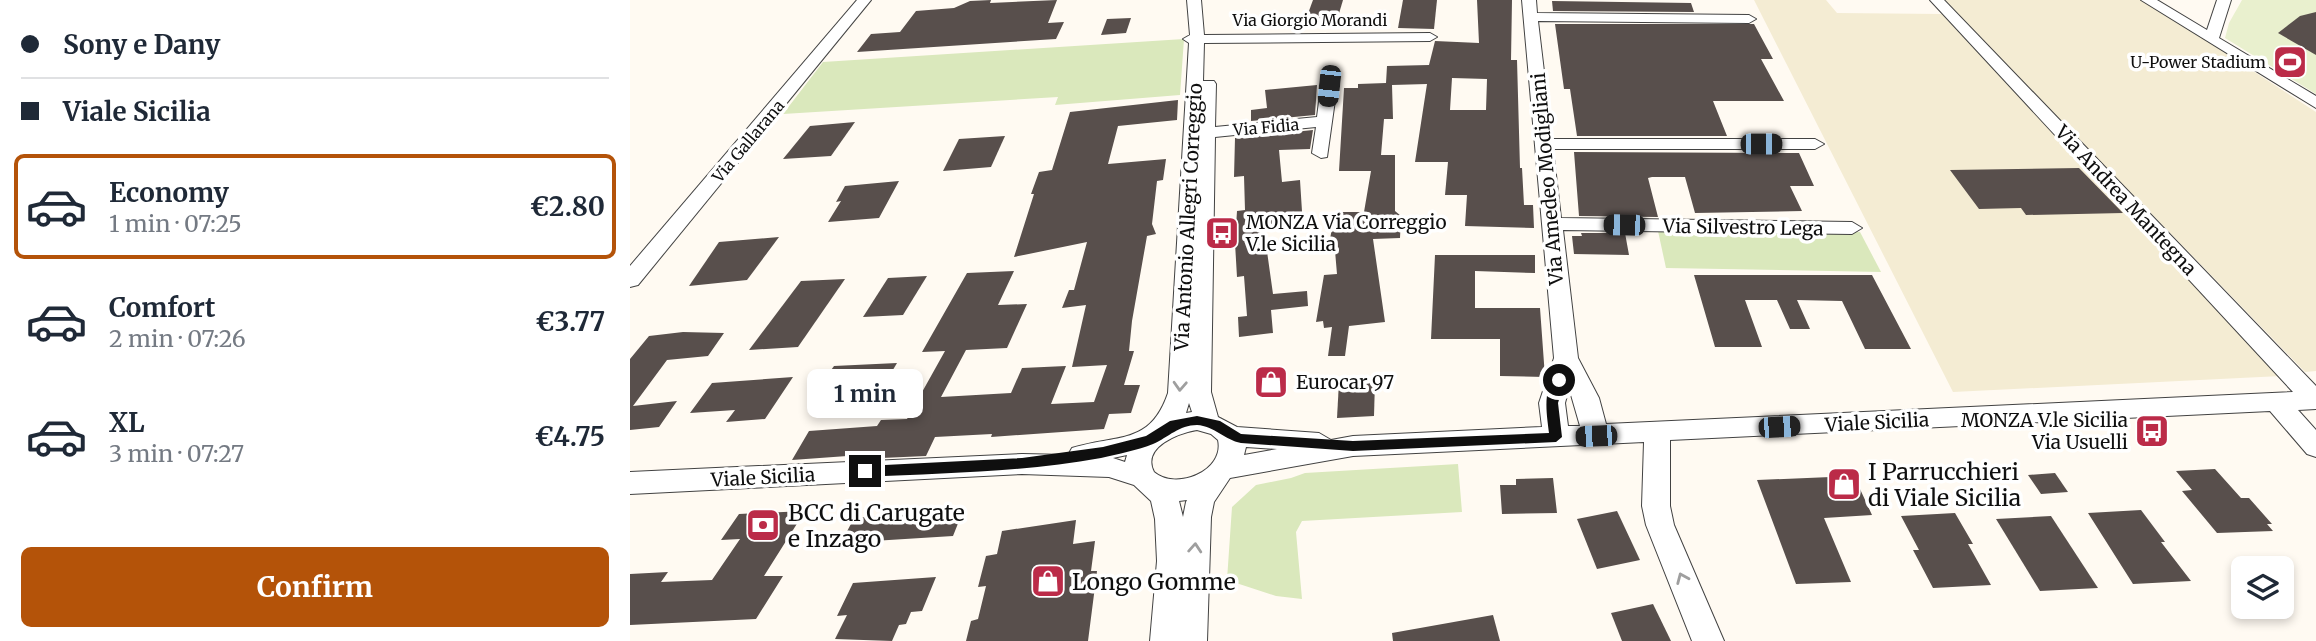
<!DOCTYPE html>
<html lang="en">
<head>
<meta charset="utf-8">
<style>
	:root { --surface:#fff; --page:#f6f6f7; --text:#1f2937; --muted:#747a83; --line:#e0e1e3; --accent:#b45309 }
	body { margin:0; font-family:Merriweather,serif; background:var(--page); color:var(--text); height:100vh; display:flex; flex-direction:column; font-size:26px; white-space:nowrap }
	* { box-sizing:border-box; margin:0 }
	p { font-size:23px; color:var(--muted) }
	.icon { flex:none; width:38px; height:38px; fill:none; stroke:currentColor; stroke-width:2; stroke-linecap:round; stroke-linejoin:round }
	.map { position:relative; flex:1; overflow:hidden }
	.side { display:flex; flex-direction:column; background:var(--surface); width:630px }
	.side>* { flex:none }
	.top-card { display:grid; align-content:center; height:154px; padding:0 21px; background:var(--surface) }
	.tools { position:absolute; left:1601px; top:556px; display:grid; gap:14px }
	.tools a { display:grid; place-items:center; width:63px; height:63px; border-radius:10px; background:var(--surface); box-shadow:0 4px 10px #0003; font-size:35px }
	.end { position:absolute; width:32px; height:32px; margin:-16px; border:9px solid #0f0f0f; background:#fff; box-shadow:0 0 0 4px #fff }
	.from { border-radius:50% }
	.bubble { position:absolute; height:49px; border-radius:10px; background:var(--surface); box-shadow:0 4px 10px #0003; font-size:23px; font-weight:700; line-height:49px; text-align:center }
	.car { position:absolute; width:21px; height:42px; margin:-21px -10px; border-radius:9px; box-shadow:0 0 5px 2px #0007; background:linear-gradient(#222 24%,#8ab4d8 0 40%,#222 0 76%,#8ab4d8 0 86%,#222 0) }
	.top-card b { display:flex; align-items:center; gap:24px; height:66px; font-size:26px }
	.top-card b+b { border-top:2px solid var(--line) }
	.top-card i { width:18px; height:18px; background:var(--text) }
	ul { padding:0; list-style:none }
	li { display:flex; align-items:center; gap:21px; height:105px; margin:0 14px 10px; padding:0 7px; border:4px solid transparent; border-radius:10px }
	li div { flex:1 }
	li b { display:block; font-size:26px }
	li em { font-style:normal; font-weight:700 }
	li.active { border-color:var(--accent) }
	li>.icon { width:63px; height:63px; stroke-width:1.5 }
	.primary-button { display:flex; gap:14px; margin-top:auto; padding:14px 21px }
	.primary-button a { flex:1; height:80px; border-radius:10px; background:var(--accent); color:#fff; font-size:28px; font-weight:700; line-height:80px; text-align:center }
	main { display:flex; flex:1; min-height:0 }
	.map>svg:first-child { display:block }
	.farmland { fill:#f4ecd3 }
	.green { fill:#dae8bc }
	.pitch { fill:#e9f0ce }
	.building { fill:#584f4c; fill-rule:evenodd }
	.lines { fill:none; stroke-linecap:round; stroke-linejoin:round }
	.minor-casing { stroke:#424242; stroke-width:2 }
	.minor { fill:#fff; fill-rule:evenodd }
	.oneway { stroke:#9f9f9f }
	.route { fill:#0f0f0f }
	.labels { text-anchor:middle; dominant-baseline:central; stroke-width:7; stroke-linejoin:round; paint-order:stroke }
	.far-street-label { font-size:16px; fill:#0f0f0f; stroke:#fff }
	.far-poi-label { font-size:16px; fill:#0f0f0f; stroke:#fff; text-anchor:end }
	.street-label { font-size:19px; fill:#0f0f0f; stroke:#fff }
	.poi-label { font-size:19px; fill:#0f0f0f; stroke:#fff; text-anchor:start }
	.near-poi-label { font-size:23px; fill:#0f0f0f; stroke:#fff; text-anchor:start }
</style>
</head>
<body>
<main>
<section class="side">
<div class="top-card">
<b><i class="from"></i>Sony e Dany</b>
<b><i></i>Viale Sicilia</b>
</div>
<ul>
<li class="active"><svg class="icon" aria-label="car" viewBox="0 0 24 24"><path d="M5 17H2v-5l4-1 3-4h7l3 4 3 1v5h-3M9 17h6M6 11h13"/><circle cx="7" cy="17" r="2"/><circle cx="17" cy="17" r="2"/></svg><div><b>Economy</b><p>1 min · 07:25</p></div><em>€2.80</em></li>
<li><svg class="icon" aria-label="car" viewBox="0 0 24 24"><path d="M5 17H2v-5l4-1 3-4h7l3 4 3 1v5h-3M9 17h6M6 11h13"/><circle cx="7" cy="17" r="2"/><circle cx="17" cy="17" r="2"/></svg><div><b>Comfort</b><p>2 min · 07:26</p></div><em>€3.77</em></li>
<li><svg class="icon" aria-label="car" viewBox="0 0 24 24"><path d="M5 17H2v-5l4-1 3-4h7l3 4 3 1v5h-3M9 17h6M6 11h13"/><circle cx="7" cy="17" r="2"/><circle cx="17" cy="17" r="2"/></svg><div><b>XL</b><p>3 min · 07:27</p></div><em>€4.75</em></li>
</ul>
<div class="primary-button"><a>Confirm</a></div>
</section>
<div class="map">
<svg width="1686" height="641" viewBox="0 0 1686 641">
	<rect width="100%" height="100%" fill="#fffaf2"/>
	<!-- farmland -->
	<g class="farmland">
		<path d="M1124,0H1196L1207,13L1312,14L1651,376L1323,392Z"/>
		<path d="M1314,0H1514L1686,112V371L1675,372Z"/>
	</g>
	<!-- green -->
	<g class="green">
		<path d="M554,39L550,95L425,105L428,97L153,114L193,62Z"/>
		<path d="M1028,231L1230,232L1251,272L1036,268Z"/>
		<path d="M828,464L832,512L672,521L666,532L672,599L646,596L597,580L602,507L626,485L661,478L675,473Z"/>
	</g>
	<!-- pitch -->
	<path class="pitch" d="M1612,0H1686V94L1595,38L1599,23Z"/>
	<!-- building -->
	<g class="building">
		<path d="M361,0L360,3L427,0L418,23L434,22L426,39L227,52L241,34L270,32L286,11L324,8L340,1Z"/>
		<path d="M683,0H713L705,27H673Z"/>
		<path d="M773,0H807L804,29L768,28Z"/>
		<path d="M847,0H882L881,60H887L890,168H892L894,205H903L904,228L835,226L837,195H815L818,162H785L797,84L762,85L763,119H754L751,155H765V211L771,216L770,238L743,239L755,322L719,326L715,356H698L702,327L694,328L693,321L686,322L694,275L707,274L704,239H700L705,212H734L741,171H709L714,88H728V84L756,83L757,66L799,65L805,41L849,43ZM822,78L857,79L856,110H820Z"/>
		<path d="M922,1L1061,3L1064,12L923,11Z"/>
		<path d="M1686,12V55L1648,33L1670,16Z"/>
		<path d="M501,18L496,33L471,35L477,19Z"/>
		<path d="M925,24H1124L1143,59H1131L1154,101H1083L1097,136H947L940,89H934Z"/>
		<path d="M687,85L685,115L621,121V110L637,108L635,90Z"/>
		<path d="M548,100L547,120L488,126L478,164L536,159L533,180L527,181L522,224L526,234L517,236L502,321L499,351H504L494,385H510L501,413L479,414L474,429L361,437L362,434L305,437L296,456L229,459L231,455L162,460L179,431L247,426L251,420L277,419L315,351L292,352L337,273L384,271L368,305L397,304L377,348L336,350L311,397L381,393L392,368L436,366L421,404L464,402L477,365L442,367L456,305L432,308L439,290H444L457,242L384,257L404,194H401L409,172L422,170L440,112Z"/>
		<path d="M225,122L201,156L153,159L180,126Z"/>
		<path d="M683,130L680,149L649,150L652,182L670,180L673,227L634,230L643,294L677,291L678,306L641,310L643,333L609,337L608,317L617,316L614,276L607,277L605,243L607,211L615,210L614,176L604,177L605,138Z"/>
		<path d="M375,136L361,167L313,171L329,139Z"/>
		<path d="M944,152L1169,153L1184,186H1160L1172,211L1065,213L1055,177H1022L1018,178L1028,217L949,216Z"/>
		<path d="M1449,168L1493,213L1396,215L1391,208L1349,209L1320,170Z"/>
		<path d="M269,181L249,218L198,222L211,201L206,202L215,186Z"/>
		<path d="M951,233H995L999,255L944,254L942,236H952Z"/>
		<path d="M149,237L117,280L59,286L89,242Z"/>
		<path d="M805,255H905V273L845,271V308H910L915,377L870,376V339H801Z"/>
		<path d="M1064,275H1242L1281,349H1235L1212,301L1167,300L1180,329H1160L1147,300H1115L1132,347H1085Z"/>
		<path d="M297,276L273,315L233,317L258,278Z"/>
		<path d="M215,279L168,347L119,350L171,281Z"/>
		<path d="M53,332L94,333L78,356L37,360L3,406L47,401L29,427L0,430V359L19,336Z"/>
		<path d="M267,363L254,385L189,387L204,366Z"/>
		<path d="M163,377L135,419L96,422L105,410L60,413L82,383Z"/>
		<path d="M745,381L744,416L707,418L709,382Z"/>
		<path d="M1585,469L1611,498H1619L1642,524H1637L1643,531L1587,533L1552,491L1562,490L1546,471Z"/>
		<path d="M1425,473L1438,492L1411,494L1398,475Z"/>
		<path d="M1224,476L1242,515L1194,518L1221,582L1166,584L1127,480Z"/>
		<path d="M923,478L927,513L872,514L870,485H886V479Z"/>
		<path d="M1511,510L1535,542H1531L1561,581L1503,584L1458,513Z"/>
		<path d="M175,511L134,576H153L126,619L0,625V574L38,572L31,582L82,580L110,539L91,540L109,514Z"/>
		<path d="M333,511L323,536L211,543L224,518Z"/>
		<path d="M987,511L1010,560L967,569L947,519Z"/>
		<path d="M1325,513L1343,544H1338L1361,585L1303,588L1283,550H1289L1271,516Z"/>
		<path d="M1421,516L1468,588L1410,591L1366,519Z"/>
		<path d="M446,520L443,544L465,541L461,571H467L458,641H336L341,621L348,619L356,586L348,587L356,556L367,554L372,531Z"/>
		<path d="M306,577L292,611L281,612L276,624L269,625L262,641L205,639L217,615L207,616L223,583Z"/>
		<path d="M1023,604L1041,641H992L981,613Z"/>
		<path d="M863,615L870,641H763L762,633Z"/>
	</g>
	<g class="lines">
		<!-- minor casing -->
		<g class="minor-casing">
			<g id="minor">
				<path d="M227,0H241L8,285L0,287V266Z"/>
				<path d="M557,0H571L574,35L800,33L807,37L800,41L574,43L573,81H584L586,84L585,127L687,117L691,86L699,81L707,86L697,157L691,158L682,153L686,127L585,137L581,392L588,417L607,427L689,433L701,440L723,436L912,427L909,403L924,358L892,0H906L907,13L1119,15L1126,19L1119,23L908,21L922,139H1185L1194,144L1185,149H923L931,218L1222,222L1232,228L1222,234L933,230L948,358L969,398L976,424L1663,392L1300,0H1314L1686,386V409L1668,410L1686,430V457L1677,454L1640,411L1040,440V506L1044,525L1094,641H1062L1016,525L1012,506L1014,442L723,456L600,478L584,502L581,517L577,641H520L527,561L525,519L521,501L504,485L479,477L392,474L0,494V472L392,454L438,455L442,448C487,434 520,446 538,393L559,43L553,39L560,35ZM939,388L950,426H938L935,403ZM559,403L562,412L556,413ZM567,430L581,434L588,440C595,471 546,491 524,472C511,447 549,433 567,430ZM616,447L647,449L614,455ZM497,455L495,462L483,458ZM557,500L556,502L553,517L549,501Z"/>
				<path d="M1511,0H1527L1577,30L1587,0H1601L1589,38L1686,96V108Z"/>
			</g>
		</g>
		<!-- minor -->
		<use href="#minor" class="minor"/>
	</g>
	<!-- one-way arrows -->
	<defs><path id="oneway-chevron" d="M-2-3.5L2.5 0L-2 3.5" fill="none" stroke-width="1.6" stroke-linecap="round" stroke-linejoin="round" transform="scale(1.75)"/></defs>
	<g class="oneway">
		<use href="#oneway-chevron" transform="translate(550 386) rotate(93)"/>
		<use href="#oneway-chevron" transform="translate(565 548) rotate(-86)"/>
		<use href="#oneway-chevron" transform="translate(1052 578) rotate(-113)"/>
	</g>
	<!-- route -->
	<path class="route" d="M929,376L935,380L928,403L932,437L926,442L723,451L611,443C595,440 584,426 567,425C549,425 539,437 523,444C508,450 488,454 471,458C394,472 314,473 235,477L228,471L235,466L392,458L473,447L516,436L540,421L567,416L590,421L611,434L723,441L919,433C917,416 911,385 929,376Z"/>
	<!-- icons -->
	<defs>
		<g id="stadium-square" transform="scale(1.75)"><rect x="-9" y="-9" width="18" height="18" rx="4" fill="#bb2b48" stroke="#fff"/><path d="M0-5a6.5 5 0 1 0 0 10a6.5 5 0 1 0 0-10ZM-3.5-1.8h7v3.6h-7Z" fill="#fff"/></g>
		<g id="bus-square" transform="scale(1.75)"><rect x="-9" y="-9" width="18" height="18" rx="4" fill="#bb2b48" stroke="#fff"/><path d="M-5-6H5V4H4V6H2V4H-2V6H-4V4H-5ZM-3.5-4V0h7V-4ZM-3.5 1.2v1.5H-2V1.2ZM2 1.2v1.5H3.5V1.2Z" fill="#fff"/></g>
		<g id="shop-square" transform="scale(1.75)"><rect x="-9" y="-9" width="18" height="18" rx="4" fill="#bb2b48" stroke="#fff"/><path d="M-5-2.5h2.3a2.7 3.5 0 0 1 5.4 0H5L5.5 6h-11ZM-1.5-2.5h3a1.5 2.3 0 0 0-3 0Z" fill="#fff"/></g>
		<g id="bank-square" transform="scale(1.75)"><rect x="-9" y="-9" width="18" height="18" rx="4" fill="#bb2b48" stroke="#fff"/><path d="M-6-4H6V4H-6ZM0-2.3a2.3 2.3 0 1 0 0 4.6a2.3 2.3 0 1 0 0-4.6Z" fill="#fff"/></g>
	</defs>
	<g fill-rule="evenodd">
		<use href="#stadium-square" x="1660" y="62"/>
		<use href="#bus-square" x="592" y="233"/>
		<use href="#shop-square" x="641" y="382"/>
		<use href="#bus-square" x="1522" y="431"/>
		<use href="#shop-square" x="1214" y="484"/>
		<use href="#bank-square" x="133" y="525"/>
		<use href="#shop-square" x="418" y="581"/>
	</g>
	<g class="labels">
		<!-- far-street labels -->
		<g class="far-street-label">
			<text x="680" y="20">Via Giorgio Morandi</text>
			<text transform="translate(636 127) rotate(-5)">Via Fidia</text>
			<text transform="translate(118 141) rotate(-50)">Via Gallarana</text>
		</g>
		<!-- far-poi labels -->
		<g class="far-poi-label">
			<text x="1636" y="62">U-Power Stadium</text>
		</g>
		<!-- street labels -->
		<g class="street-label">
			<text transform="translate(917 179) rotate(-95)">Via Amedeo Modigliani</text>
			<text transform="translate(1496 200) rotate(47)">Via Andrea Mantegna</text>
			<text transform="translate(558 217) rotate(-87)">Via Antonio Allegri Correggio</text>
			<text transform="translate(1113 227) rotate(1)">Via Silvestro Lega</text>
			<text transform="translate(1247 422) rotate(-3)">Viale Sicilia</text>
			<text transform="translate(133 477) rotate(-3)">Viale Sicilia</text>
		</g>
		<!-- poi labels -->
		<g class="poi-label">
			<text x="616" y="222">MONZA Via Correggio<tspan x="616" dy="22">V.le Sicilia</tspan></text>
			<text x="666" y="382">Eurocar 97</text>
			<text x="1498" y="420" text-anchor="end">MONZA V.le Sicilia<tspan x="1498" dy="22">Via Usuelli</tspan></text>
		</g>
		<!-- near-poi labels -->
		<g class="near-poi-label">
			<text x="1238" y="471">I Parrucchieri<tspan x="1238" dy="26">di Viale Sicilia</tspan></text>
			<text x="158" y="512">BCC di Carugate<tspan x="158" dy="26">e Inzago</tspan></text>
			<text x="442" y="581">Longo Gomme</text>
		</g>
	</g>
</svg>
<div class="tools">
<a><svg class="icon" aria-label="layers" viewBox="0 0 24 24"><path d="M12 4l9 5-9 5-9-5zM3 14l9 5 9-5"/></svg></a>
</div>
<i class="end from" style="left:929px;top:380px"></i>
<i class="end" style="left:235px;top:471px"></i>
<div class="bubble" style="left:177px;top:369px;width:116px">1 min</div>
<i class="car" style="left:699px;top:86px;rotate:186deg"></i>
<i class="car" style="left:1131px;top:144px;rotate:90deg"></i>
<i class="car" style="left:994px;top:225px;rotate:271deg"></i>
<i class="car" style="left:1149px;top:427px;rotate:87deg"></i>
<i class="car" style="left:966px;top:436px;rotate:268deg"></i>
</div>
</main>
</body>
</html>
